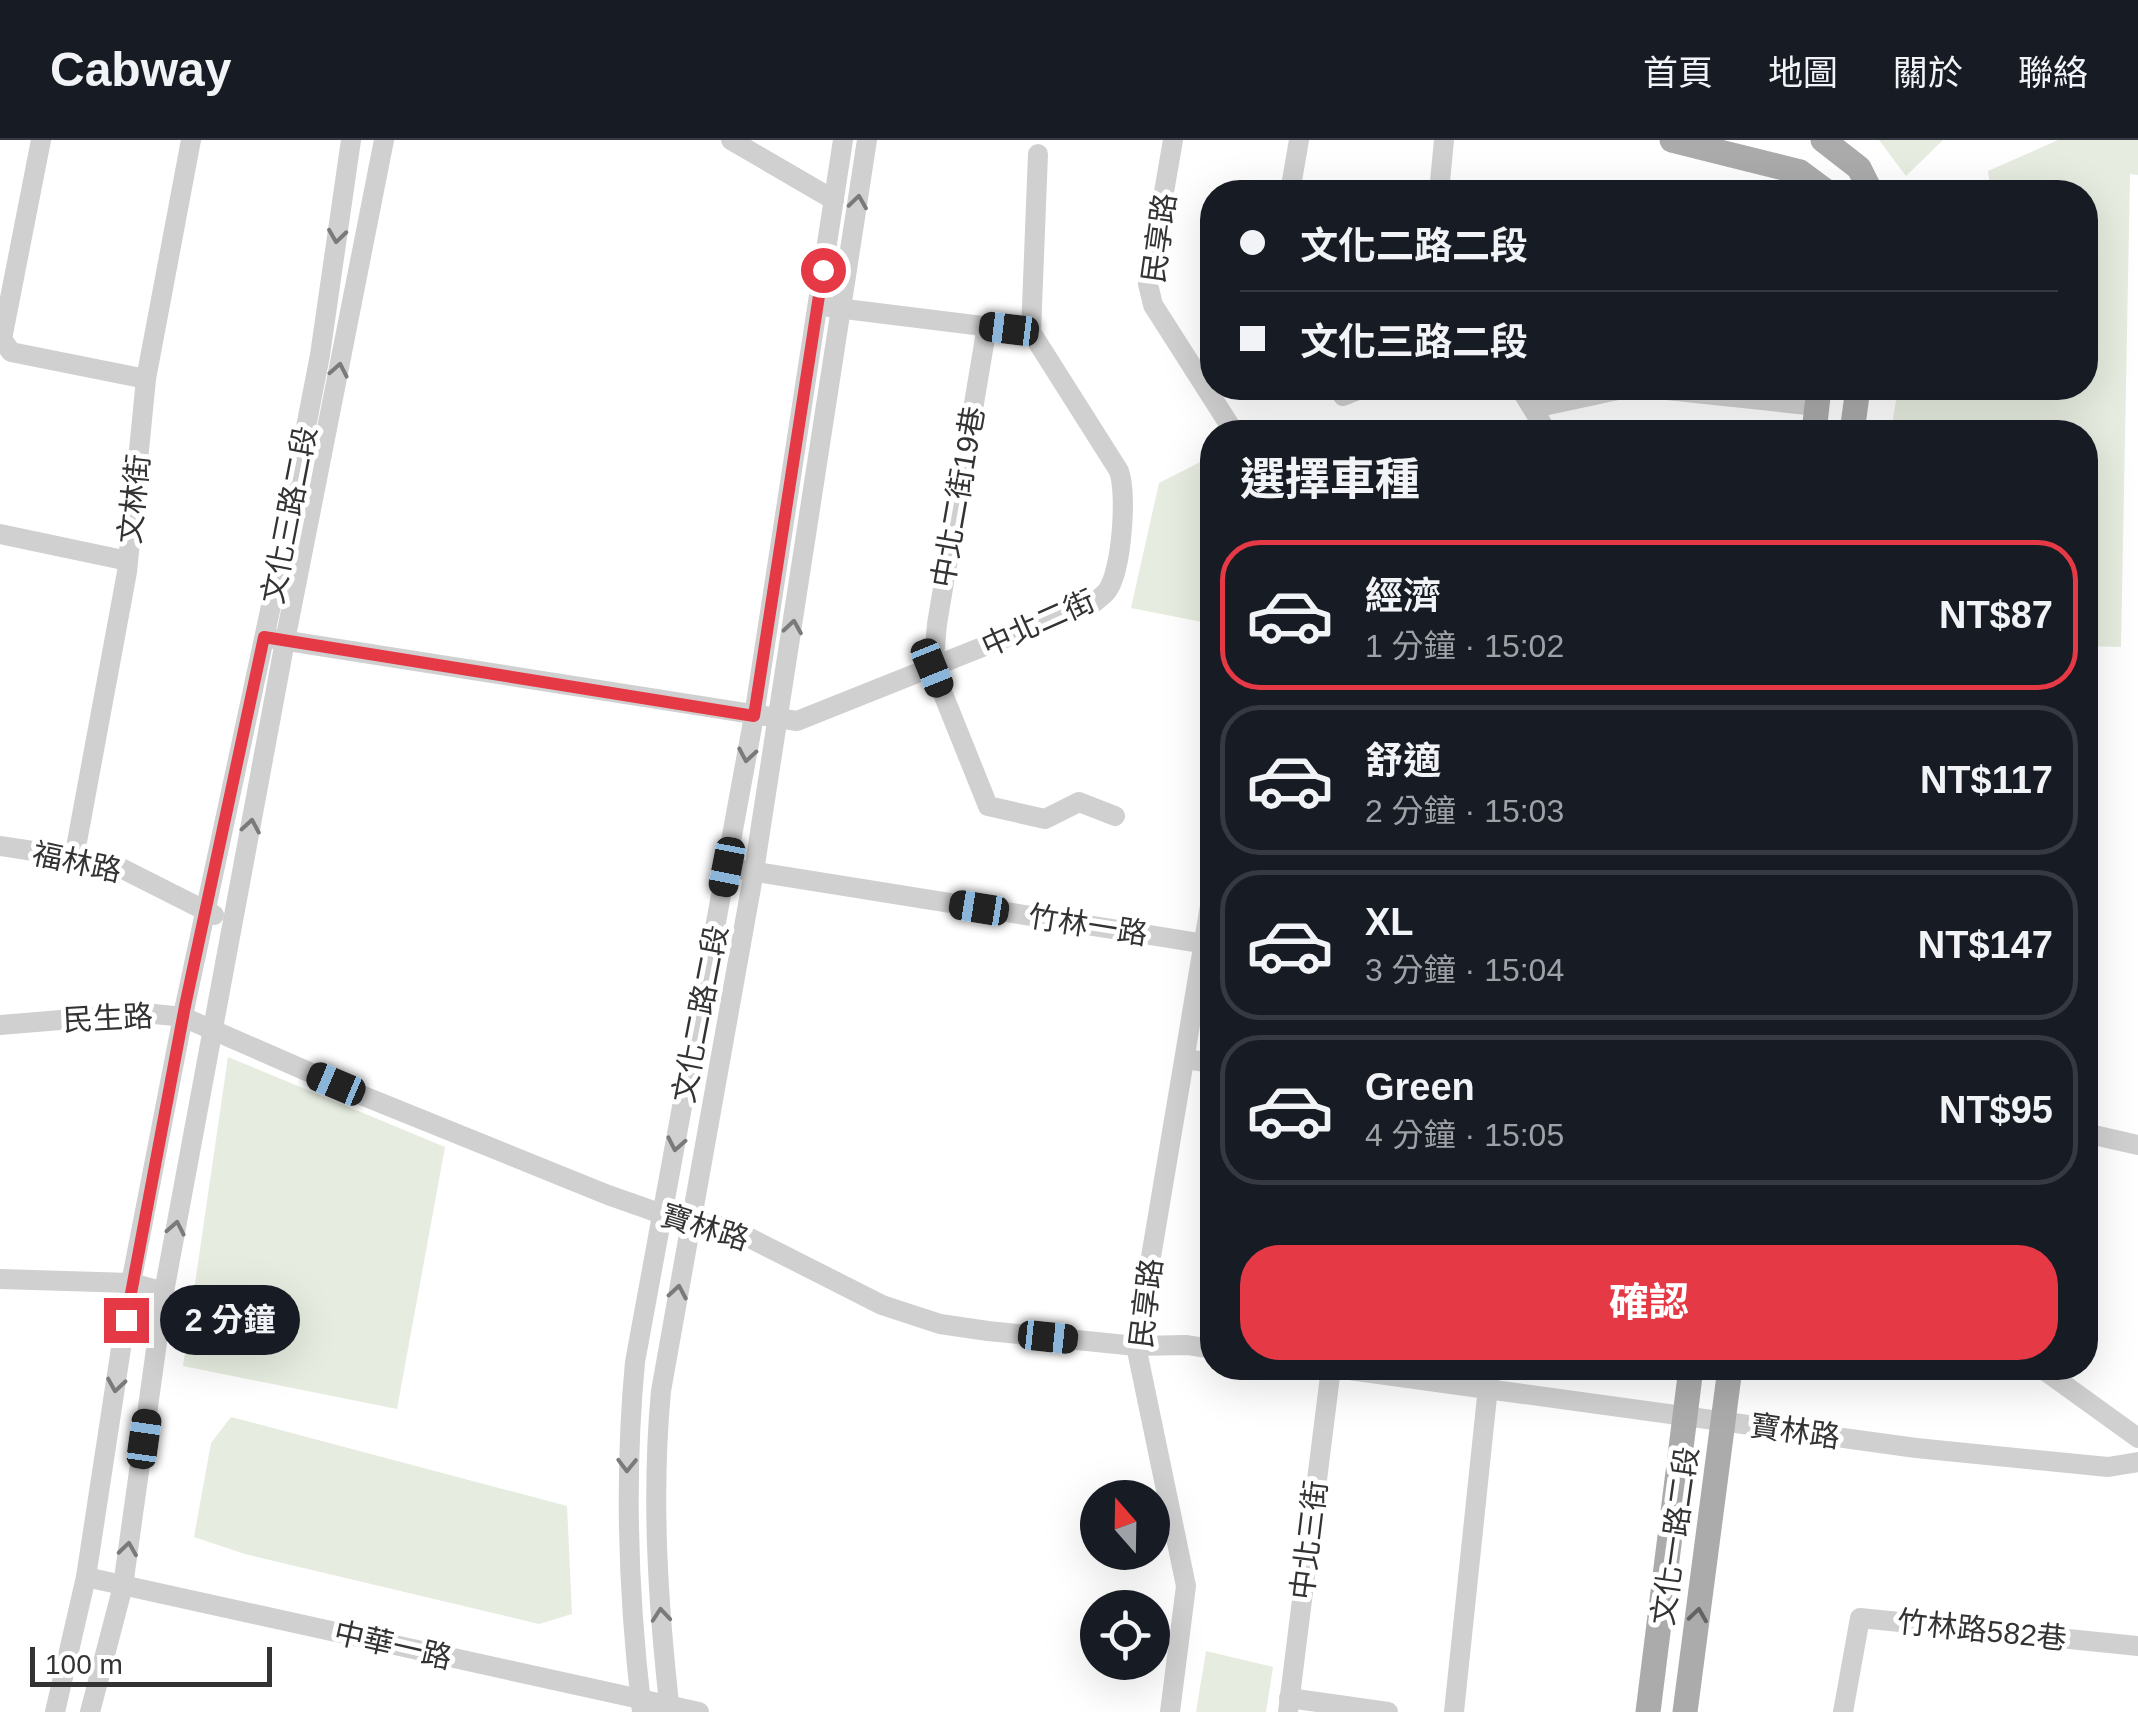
<!DOCTYPE html>
<html lang="zh-TW">
<head>
<meta charset="utf-8">
<style>
	:root { --surface:#171b24; --page:#20242c; --text:#f1f3f6; --muted:#9ea1a6; --line:#363941; --accent:#e63946 }
	body { margin:0; font-family:Arial,"Noto Sans TC",sans-serif; background:var(--page); color:var(--text); height:100vh; display:flex; flex-direction:column; font-size:38px; white-space:nowrap }
	* { box-sizing:border-box; margin:0 }
	p { font-size:32px; color:var(--muted) }
	.icon { flex:none; width:55px; height:55px; fill:none; stroke:currentColor; stroke-width:2; stroke-linecap:round; stroke-linejoin:round }
	.map { position:relative; flex:1; overflow:hidden }
	.side { position:absolute; left:1200px; top:280px; width:898px; height:960px; display:flex; flex-direction:column; background:var(--surface); border-radius:40px; box-shadow:0 10px 40px #0002 }
	.side>* { flex:none }
	.top-card { position:absolute; left:1200px; top:40px; width:898px; height:220px; border-radius:40px; box-shadow:0 10px 40px #0002; display:grid; align-content:center; height:220px; padding:0 40px; background:var(--surface) }
	.needle { width:65px; rotate:340deg }
	.buttons { position:absolute; left:1080px; top:1340px; display:grid; gap:20px }
	.buttons a { display:grid; place-items:center; width:90px; height:90px; border-radius:50%; background:var(--surface); box-shadow:0 10px 40px #0002; font-size:50px }
	.scale { position:absolute; left:30px; bottom:25px; width:242px; box-sizing:border-box; padding-left:10px; border:5px solid #333; border-top:0; font-size:28px; line-height:35px; white-space:nowrap; color:#333; -webkit-text-stroke:8px #fff; paint-order:stroke }
	.end { position:absolute; width:45px; height:45px; margin:-22px; border:12px solid #e63946; background:#fff; box-shadow:0 0 0 5px #fff }
	.from { border-radius:50% }
	.bubble { position:absolute; height:70px; border-radius:35px; background:var(--surface); box-shadow:0 10px 40px #0002; font-size:32px; font-weight:700; line-height:70px; text-align:center }
	.car { position:absolute; width:30px; height:60px; margin:-30px -15px; border-radius:12px; box-shadow:0 0 8px 2px #0007; background:linear-gradient(#222 24%,#8ab4d8 0 40%,#222 0 76%,#8ab4d8 0 86%,#222 0) }
	.top-card b { display:flex; align-items:center; gap:35px; height:95px; font-size:38px }
	.top-card b+b { border-top:2px solid var(--line) }
	.top-card i { width:25px; height:25px; background:var(--text) }
	ul { padding:0; list-style:none }
	li { display:flex; align-items:center; gap:30px; height:150px; margin:0 20px 15px; padding:0 20px; border:5px solid var(--line); border-radius:40px }
	li div { flex:1 }
	li b { display:block; font-size:38px }
	li em { font-style:normal; font-weight:700 }
	li.selected { border-color:var(--accent) }
	li>.icon { width:90px; height:90px; stroke-width:1.5 }
	h2 { padding:0 40px; font-size:45px; line-height:120px }
	.button { display:flex; gap:20px; margin-top:auto; padding:20px 40px }
	.button a { flex:1; height:115px; border-radius:40px; background:var(--accent); color:#fff; font-size:40px; font-weight:700; line-height:115px; text-align:center }
	header { display:flex; align-items:center; gap:60px; box-sizing:border-box; height:140px; padding:0 50px; background:var(--surface); border-bottom:2px solid var(--line) }
	header strong { font-size:48px }
	nav { display:flex; gap:55px; margin-inline-start:auto; font-size:35px }
	.map>svg:first-child { display:block }
	.green { fill:#e6ecdf }
	.lines { fill:none; stroke-linecap:round; stroke-linejoin:round }
	.minor { stroke:#d0d0d0; stroke-width:20 }
	.major { stroke:#ababab; stroke-width:25 }
	.oneway { stroke:#7a7a7a }
	.oneway2 { stroke:#636363 }
	.route { stroke:#e63946; stroke-width:12 }
	.labels { text-anchor:middle; dominant-baseline:central; stroke-width:10; stroke-linejoin:round; paint-order:stroke }
	.street-label { font-size:30px; fill:#333; stroke:#fff }
</style>
</head>
<body>
<header>
<strong>Cabway</strong>
<nav><a>首頁</a><a>地圖</a><a>關於</a><a>聯絡</a></nav>
</header>
<div class="map">
<svg width="2138" height="1572" viewBox="0 0 2138 1572">
	<rect width="100%" height="100%" fill="#fff"/>
	<!-- green -->
	<g class="green">
		<path d="M1879,0H1943L1906,36Z"/>
		<path d="M2058,0H2138V35L2130,34L2121,507L2085,506V292H1891L1898,248H2085V52H1991L1988,31Z"/>
		<path d="M1212,316V484L1131,468L1159,343Z"/>
		<path d="M228,917L445,1007L397,1269L183,1226Z"/>
		<path d="M231,1277L567,1366L572,1474L539,1484L245,1414L194,1397L211,1303Z"/>
		<path d="M1206,1511L1273,1527L1266,1572H1196Z"/>
	</g>
	<g class="lines">
		<!-- minor -->
		<g class="minor">
			<path d="M41,0L2,199L11,212L146,239"/>
			<path d="M731,0L834,60"/>
			<path d="M1173,0L1148,144L1153,165L1234,292"/>
			<path d="M1290,52L1299,0"/>
			<path d="M1439,52L1444,0"/>
			<path d="M987,186L937,484L933,529L988,666L1045,679L1079,662L1115,676"/>
			<path d="M1031,192L1038,14"/>
			<path d="M1338,248L1343,256L1363,248"/>
			<path d="M1520,248L1547,292"/>
			<path d="M1648,248L1817,266"/>
			<path d="M1534,268L1627,248"/>
			<path d="M0,394L128,421"/>
			<path d="M275,499L797,581L1095,462C1099,458 1104,455 1107,451C1122,431 1127,354 1119,331L1031,192L829,167"/>
			<path d="M0,706L111,723L214,775"/>
			<path d="M74,718L127,432L146,239L191,0"/>
			<path d="M744,730L1212,805"/>
			<path d="M0,885L145,873L183,877L366,957L608,1055L662,1074L730,1088L882,1165L940,1184L988,1191L1136,1206L1187,1205L1212,1209"/>
			<path d="M1186,919L1212,923"/>
			<path d="M2085,993L2138,1005"/>
			<path d="M0,1139L131,1143L164,1152"/>
			<path d="M1335,1228L1916,1308L2108,1327L2138,1322"/>
			<path d="M2041,1228L2138,1298"/>
			<path d="M86,1437L699,1572"/>
			<path d="M1289,1558L1388,1572"/>
			<path d="M55,1572L86,1437L131,1143L185,866L274,452L320,215L351,0"/>
			<path d="M90,1572L123,1446L164,1152L285,501L384,0"/>
			<path d="M642,1572C628,1456 624,1339 635,1222L754,576L843,0"/>
			<path d="M670,1572C658,1465 651,1358 661,1251L754,731L867,0"/>
			<path d="M1170,1572L1186,1446L1136,1206L1212,754"/>
			<path d="M1288,1572L1331,1228"/>
			<path d="M1454,1572L1490,1228"/>
			<path d="M1843,1572L1860,1478L2138,1506"/>
		</g>
		<!-- major -->
		<g class="major">
			<path d="M1672,0L1800,32L1827,52"/>
			<path d="M1823,0L1859,28L1871,52"/>
			<path d="M1814,292L1819,248"/>
			<path d="M1852,292L1858,248"/>
			<path d="M1648,1572L1691,1228"/>
			<path d="M1685,1572L1730,1228"/>
		</g>
	</g>
	<!-- one-way arrows -->
	<defs><path id="oneway-chevron" d="M-2-3.5L2.5 0L-2 3.5" fill="none" stroke-width="1.6" stroke-linecap="round" stroke-linejoin="round" transform="scale(2.5)"/></defs>
	<g class="oneway">
		<use href="#oneway-chevron" transform="translate(858 62) rotate(-82)"/>
		<use href="#oneway-chevron" transform="translate(337 96) rotate(98)"/>
		<use href="#oneway-chevron" transform="translate(339 230) rotate(-79)"/>
		<use href="#oneway-chevron" transform="translate(793 487) rotate(-81)"/>
		<use href="#oneway-chevron" transform="translate(747 615) rotate(100)"/>
		<use href="#oneway-chevron" transform="translate(251 686) rotate(-80)"/>
		<use href="#oneway-chevron" transform="translate(676 1004) rotate(101)"/>
		<use href="#oneway-chevron" transform="translate(176 1088) rotate(-79)"/>
		<use href="#oneway-chevron" transform="translate(678 1152) rotate(-80)"/>
		<use href="#oneway-chevron" transform="translate(116 1245) rotate(99)"/>
		<use href="#oneway-chevron" transform="translate(627 1325) rotate(91)"/>
		<use href="#oneway-chevron" transform="translate(128 1409) rotate(-82)"/>
		<use href="#oneway-chevron" transform="translate(661 1475) rotate(-95)"/>
	</g>
	<use class="oneway2" href="#oneway-chevron" transform="translate(1698 1475) rotate(-82)"/>
	<g class="lines">
		<!-- route -->
		<path class="route" d="M126,1180L185,866L264,497L754,576L823,130"/>
	</g>
	<g class="labels">
		<!-- street labels -->
		<g class="street-label">
			<text transform="translate(1159 98) rotate(-82)">民享路</text>
			<text transform="translate(958 357) rotate(-80)">中北二街19巷</text>
			<text transform="translate(134 359) rotate(-84)">文林街</text>
			<text transform="translate(289 375) rotate(-79)">文化三路二段</text>
			<text transform="translate(1038 483) rotate(-24)">中北二街</text>
			<text transform="translate(77 722) rotate(12)">福林路</text>
			<text transform="translate(1088 785) rotate(9)">竹林一路</text>
			<text transform="translate(700 874) rotate(-79)">文化二路二段</text>
			<text transform="translate(108 878) rotate(-3)">民生路</text>
			<text transform="translate(705 1087) rotate(17)">寶林路</text>
			<text transform="translate(1146 1163) rotate(-83)">民享路</text>
			<text transform="translate(1795 1291) rotate(8)">寶林路</text>
			<text transform="translate(1675 1396) rotate(-82)">文化一路二段</text>
			<text transform="translate(1309 1400) rotate(-83)">中北三街</text>
			<text transform="translate(1982 1490) rotate(6)">竹林路582巷</text>
			<text transform="translate(393 1505) rotate(13)">中華一路</text>
		</g>
	</g>
</svg>
<div class="buttons">
<a><svg class="needle" viewBox="-14 -14 28 28"><path d="M0-13l5 13h-10z" fill="#e53935"/><path d="M0 13l5-13h-10z" fill="#9ea1a6"/></svg></a>
<a><svg class="icon" aria-label="locate" viewBox="0 0 24 24"><circle cx="12" cy="12" r="6"/><path d="M12 2v4M12 18v4M2 12h4M18 12h4"/></svg></a>
</div>
<div class="scale">100 m</div>
<i class="end from" style="left:823px;top:130px"></i>
<i class="end" style="left:126px;top:1180px"></i>
<div class="bubble" style="left:160px;top:1145px;width:140px">2 分鐘</div>
<i class="car" style="left:1009px;top:189px;rotate:277deg"></i>
<i class="car" style="left:932px;top:528px;rotate:158deg"></i>
<i class="car" style="left:727px;top:727px;rotate:191deg"></i>
<i class="car" style="left:979px;top:768px;rotate:279deg"></i>
<i class="car" style="left:336px;top:944px;rotate:293deg"></i>
<i class="car" style="left:1048px;top:1197px;rotate:96deg"></i>
<i class="car" style="left:144px;top:1299px;rotate:8deg"></i>
<div class="top-card">
<b><i class="from"></i>文化二路二段</b>
<b><i></i>文化三路二段</b>
</div>
<section class="side">
<h2>選擇車種</h2>
<ul>
<li class="selected"><svg class="icon" aria-label="car" viewBox="0 0 24 24"><path d="M5 17H2v-5l4-1 3-4h7l3 4 3 1v5h-3M9 17h6M6 11h13"/><circle cx="7" cy="17" r="2"/><circle cx="17" cy="17" r="2"/></svg><div><b>經濟</b><p>1 分鐘 · 15:02</p></div><em>NT$87</em></li>
<li><svg class="icon" aria-label="car" viewBox="0 0 24 24"><path d="M5 17H2v-5l4-1 3-4h7l3 4 3 1v5h-3M9 17h6M6 11h13"/><circle cx="7" cy="17" r="2"/><circle cx="17" cy="17" r="2"/></svg><div><b>舒適</b><p>2 分鐘 · 15:03</p></div><em>NT$117</em></li>
<li><svg class="icon" aria-label="car" viewBox="0 0 24 24"><path d="M5 17H2v-5l4-1 3-4h7l3 4 3 1v5h-3M9 17h6M6 11h13"/><circle cx="7" cy="17" r="2"/><circle cx="17" cy="17" r="2"/></svg><div><b>XL</b><p>3 分鐘 · 15:04</p></div><em>NT$147</em></li>
<li><svg class="icon" aria-label="car" viewBox="0 0 24 24"><path d="M5 17H2v-5l4-1 3-4h7l3 4 3 1v5h-3M9 17h6M6 11h13"/><circle cx="7" cy="17" r="2"/><circle cx="17" cy="17" r="2"/></svg><div><b>Green</b><p>4 分鐘 · 15:05</p></div><em>NT$95</em></li>
</ul>
<div class="button"><a>確認</a></div>
</section>
</div>
</body>
</html>
